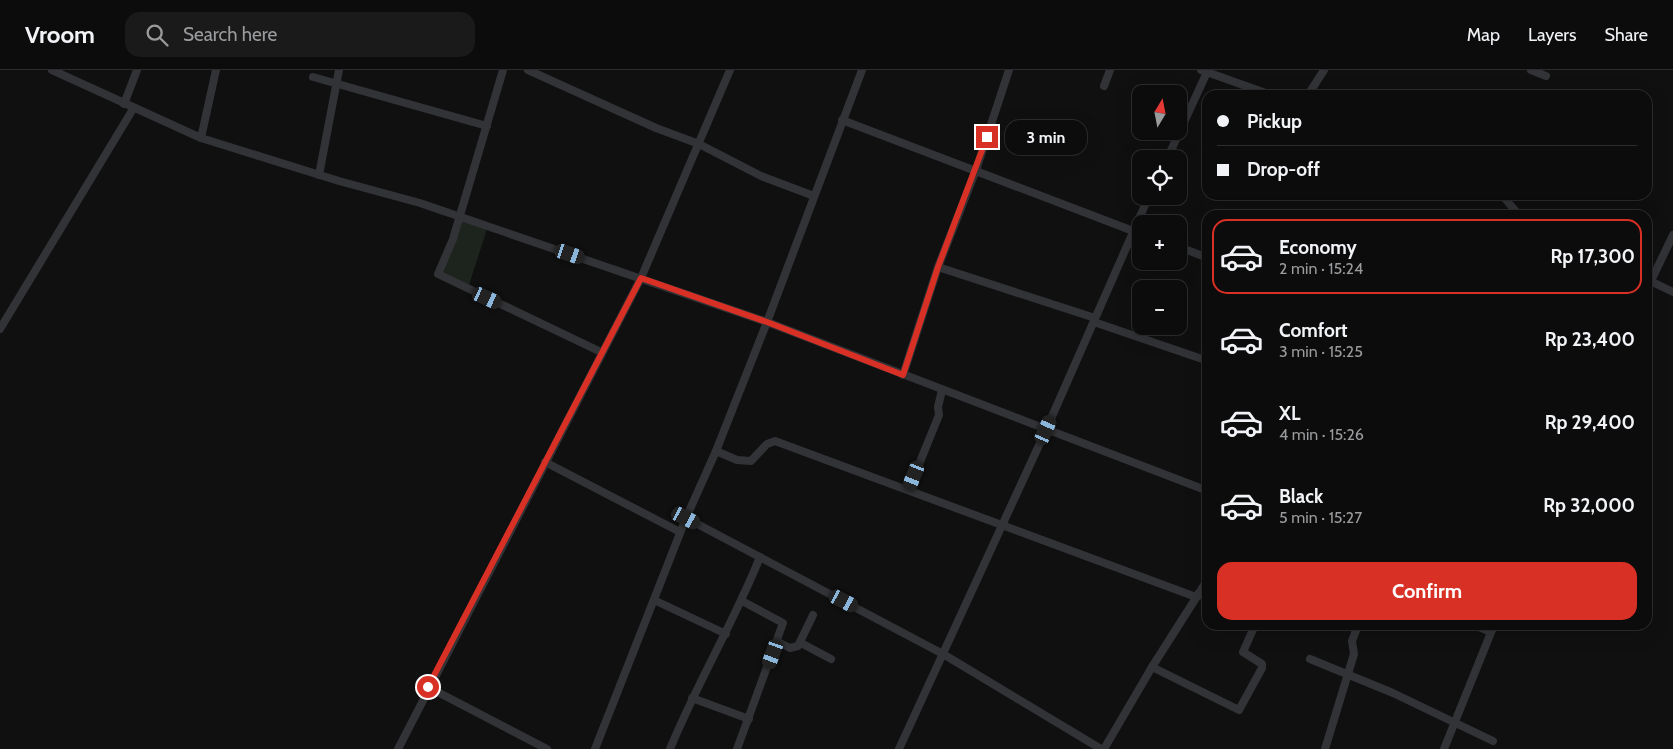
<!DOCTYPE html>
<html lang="en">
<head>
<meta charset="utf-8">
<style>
	:root { --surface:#0c0c0d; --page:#1a1a1b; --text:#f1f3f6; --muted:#9a9b9d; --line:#2c2c2e; --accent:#d93025 }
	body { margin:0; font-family:Cabin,sans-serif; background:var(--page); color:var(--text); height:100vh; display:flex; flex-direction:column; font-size:19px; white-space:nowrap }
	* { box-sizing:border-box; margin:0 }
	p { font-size:16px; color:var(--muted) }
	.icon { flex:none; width:28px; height:28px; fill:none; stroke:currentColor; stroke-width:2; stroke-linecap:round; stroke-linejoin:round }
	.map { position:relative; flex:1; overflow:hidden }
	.drawer { position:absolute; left:1202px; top:140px; width:450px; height:420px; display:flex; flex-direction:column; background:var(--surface); border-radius:15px; box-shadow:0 5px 20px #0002,0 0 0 1px var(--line) }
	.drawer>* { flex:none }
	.banner { position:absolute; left:1202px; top:20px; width:450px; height:110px; border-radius:15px; box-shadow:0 5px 20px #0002,0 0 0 1px var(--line); display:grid; align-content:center; height:110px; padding:0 15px; background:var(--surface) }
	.needle { width:32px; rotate:10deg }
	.tools { position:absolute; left:1132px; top:15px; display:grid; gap:10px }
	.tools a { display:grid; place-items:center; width:55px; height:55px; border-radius:10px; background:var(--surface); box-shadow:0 5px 20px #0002,0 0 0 1px var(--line); font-size:25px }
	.end { position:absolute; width:22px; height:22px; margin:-11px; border:6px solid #d93025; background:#fff; box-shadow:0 0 0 2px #fff }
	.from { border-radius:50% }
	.bubble { position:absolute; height:35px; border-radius:15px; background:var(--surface); box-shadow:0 5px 20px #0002,0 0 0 1px var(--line); font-size:16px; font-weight:700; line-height:35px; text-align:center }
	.car { position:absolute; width:15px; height:30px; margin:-15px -8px; border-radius:6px; box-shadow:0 0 4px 1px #0007; background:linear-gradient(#222 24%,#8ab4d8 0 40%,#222 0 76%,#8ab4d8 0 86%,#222 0) }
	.banner b { display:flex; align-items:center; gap:18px; height:48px; font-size:19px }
	.banner b+b { border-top:1px solid var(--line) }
	.banner i { width:12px; height:12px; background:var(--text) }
	ul { padding:9px 0 0; list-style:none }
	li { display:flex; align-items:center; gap:15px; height:75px; margin:0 10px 8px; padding:0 5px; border:2px solid transparent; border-radius:15px }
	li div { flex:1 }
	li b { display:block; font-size:19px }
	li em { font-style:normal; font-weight:700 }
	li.on { border-color:var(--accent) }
	li>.icon { width:45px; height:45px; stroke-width:1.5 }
	.cta { display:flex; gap:10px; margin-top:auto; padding:10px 15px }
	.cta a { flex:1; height:58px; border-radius:15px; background:var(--accent); color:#fff; font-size:20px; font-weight:700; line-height:58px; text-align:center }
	header { display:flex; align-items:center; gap:30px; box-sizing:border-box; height:70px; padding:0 25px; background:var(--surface); border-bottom:1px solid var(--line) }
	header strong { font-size:24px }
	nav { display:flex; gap:28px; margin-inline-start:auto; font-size:18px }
	.search { width:350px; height:45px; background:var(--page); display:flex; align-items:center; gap:12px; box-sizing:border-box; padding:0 18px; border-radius:15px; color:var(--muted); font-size:19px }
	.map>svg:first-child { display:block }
	.green { fill:#1d241e }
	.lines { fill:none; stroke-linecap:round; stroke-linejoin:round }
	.minor { stroke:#323336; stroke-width:8 }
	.route { stroke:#d93025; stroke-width:6 }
</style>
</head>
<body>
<header>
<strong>Vroom</strong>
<div class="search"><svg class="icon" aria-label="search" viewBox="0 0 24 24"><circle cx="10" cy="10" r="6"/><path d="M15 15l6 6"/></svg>Search here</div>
<nav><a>Map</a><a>Layers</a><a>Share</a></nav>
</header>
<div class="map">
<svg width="1673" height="679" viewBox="0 0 1673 679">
	<rect width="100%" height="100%" fill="#101011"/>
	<!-- green -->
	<path class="green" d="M459,150L487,159L469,215L442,204Z"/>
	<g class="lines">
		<!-- minor -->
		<g class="minor">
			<path d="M52,0L201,68L339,111L420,133L767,252L716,381L686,448L943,584L1101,679"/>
			<path d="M503,0L453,169L438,204L601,282"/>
			<path d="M528,0L656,58L699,74L761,106L814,126"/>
			<path d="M862,0L767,252L1208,421"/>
			<path d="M1201,0L1271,25"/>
			<path d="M1531,0L1546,6"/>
			<path d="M313,7L487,56"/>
			<path d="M1104,16L1110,0"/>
			<path d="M1308,25L1324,0"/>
			<path d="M124,34L137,0"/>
			<path d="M842,50L1141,164"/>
			<path d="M201,68L216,0"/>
			<path d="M1167,89L1208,0"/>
			<path d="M319,105L339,0"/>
			<path d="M1502,125L1519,145"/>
			<path d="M1179,177L1208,188"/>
			<path d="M938,197L1095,248"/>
			<path d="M1648,210L1673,222"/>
			<path d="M1648,217L1673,165"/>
			<path d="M1094,252L1208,291"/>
			<path d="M0,259L133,39"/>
			<path d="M903,305L938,197L976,100L1009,0"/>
			<path d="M716,381L737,390L751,391L767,374L775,371L1196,527"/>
			<path d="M545,392L680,462"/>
			<path d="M909,419L939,345L938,337L942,320"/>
			<path d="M1198,524L1208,528"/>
			<path d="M654,530L726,564"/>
			<path d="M1273,555L1277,556"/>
			<path d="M1474,555L1491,562"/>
			<path d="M778,572L790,578L798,576L813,545"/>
			<path d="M801,573L831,589"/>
			<path d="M1310,589L1393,623L1493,671"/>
			<path d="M1152,597L1239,640L1262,598V594L1243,582L1255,555"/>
			<path d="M428,617L547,679"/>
			<path d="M692,628L749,649"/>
			<path d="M398,679L641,208L730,0"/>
			<path d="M595,679L686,448"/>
			<path d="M670,679C697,613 734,552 760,487"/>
			<path d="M737,679L783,553L742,531"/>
			<path d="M899,679L1046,360L1149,126"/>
			<path d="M1104,679L1152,597L1208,509"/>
			<path d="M1325,679L1354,584L1352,571L1358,555"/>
			<path d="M1444,679L1494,555"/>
		</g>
	</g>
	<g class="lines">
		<!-- route -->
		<path class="route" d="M428,617L641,208L767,252L903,305L938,197L987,67"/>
	</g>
</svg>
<div class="tools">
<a><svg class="needle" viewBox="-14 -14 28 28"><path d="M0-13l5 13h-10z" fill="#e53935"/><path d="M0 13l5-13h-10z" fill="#9a9b9d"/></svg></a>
<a><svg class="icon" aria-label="locate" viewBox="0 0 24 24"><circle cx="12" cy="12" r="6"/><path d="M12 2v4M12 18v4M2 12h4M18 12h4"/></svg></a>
<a>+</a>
<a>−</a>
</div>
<i class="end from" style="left:428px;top:617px"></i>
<i class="end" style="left:987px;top:67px"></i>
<div class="bubble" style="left:1005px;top:50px;width:82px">3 min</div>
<i class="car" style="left:570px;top:184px;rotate:109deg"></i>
<i class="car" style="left:487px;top:228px;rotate:115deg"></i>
<i class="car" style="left:1046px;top:360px;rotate:24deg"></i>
<i class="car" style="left:914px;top:406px;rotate:202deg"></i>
<i class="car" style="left:686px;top:448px;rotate:118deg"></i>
<i class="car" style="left:844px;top:531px;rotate:118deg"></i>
<i class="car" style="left:773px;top:584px;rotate:200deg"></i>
<div class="banner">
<b><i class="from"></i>Pickup</b>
<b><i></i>Drop-off</b>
</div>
<section class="drawer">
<ul>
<li class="on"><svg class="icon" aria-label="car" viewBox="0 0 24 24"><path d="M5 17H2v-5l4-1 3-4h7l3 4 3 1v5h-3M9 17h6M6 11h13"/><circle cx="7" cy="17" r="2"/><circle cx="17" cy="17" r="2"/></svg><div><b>Economy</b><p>2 min · 15:24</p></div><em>Rp 17,300</em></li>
<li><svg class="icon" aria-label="car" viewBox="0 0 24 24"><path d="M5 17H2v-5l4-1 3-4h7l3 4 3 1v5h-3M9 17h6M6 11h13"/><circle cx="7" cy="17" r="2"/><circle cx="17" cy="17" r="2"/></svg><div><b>Comfort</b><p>3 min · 15:25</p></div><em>Rp 23,400</em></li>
<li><svg class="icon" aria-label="car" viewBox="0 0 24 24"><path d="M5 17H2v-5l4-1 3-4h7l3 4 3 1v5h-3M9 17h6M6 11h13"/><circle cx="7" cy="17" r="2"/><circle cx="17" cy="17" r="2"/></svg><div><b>XL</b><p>4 min · 15:26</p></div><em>Rp 29,400</em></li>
<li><svg class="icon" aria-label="car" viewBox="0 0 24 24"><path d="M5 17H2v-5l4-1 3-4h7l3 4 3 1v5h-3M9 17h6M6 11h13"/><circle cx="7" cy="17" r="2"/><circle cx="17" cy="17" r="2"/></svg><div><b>Black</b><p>5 min · 15:27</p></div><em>Rp 32,000</em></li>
</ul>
<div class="cta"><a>Confirm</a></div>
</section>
</div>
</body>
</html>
